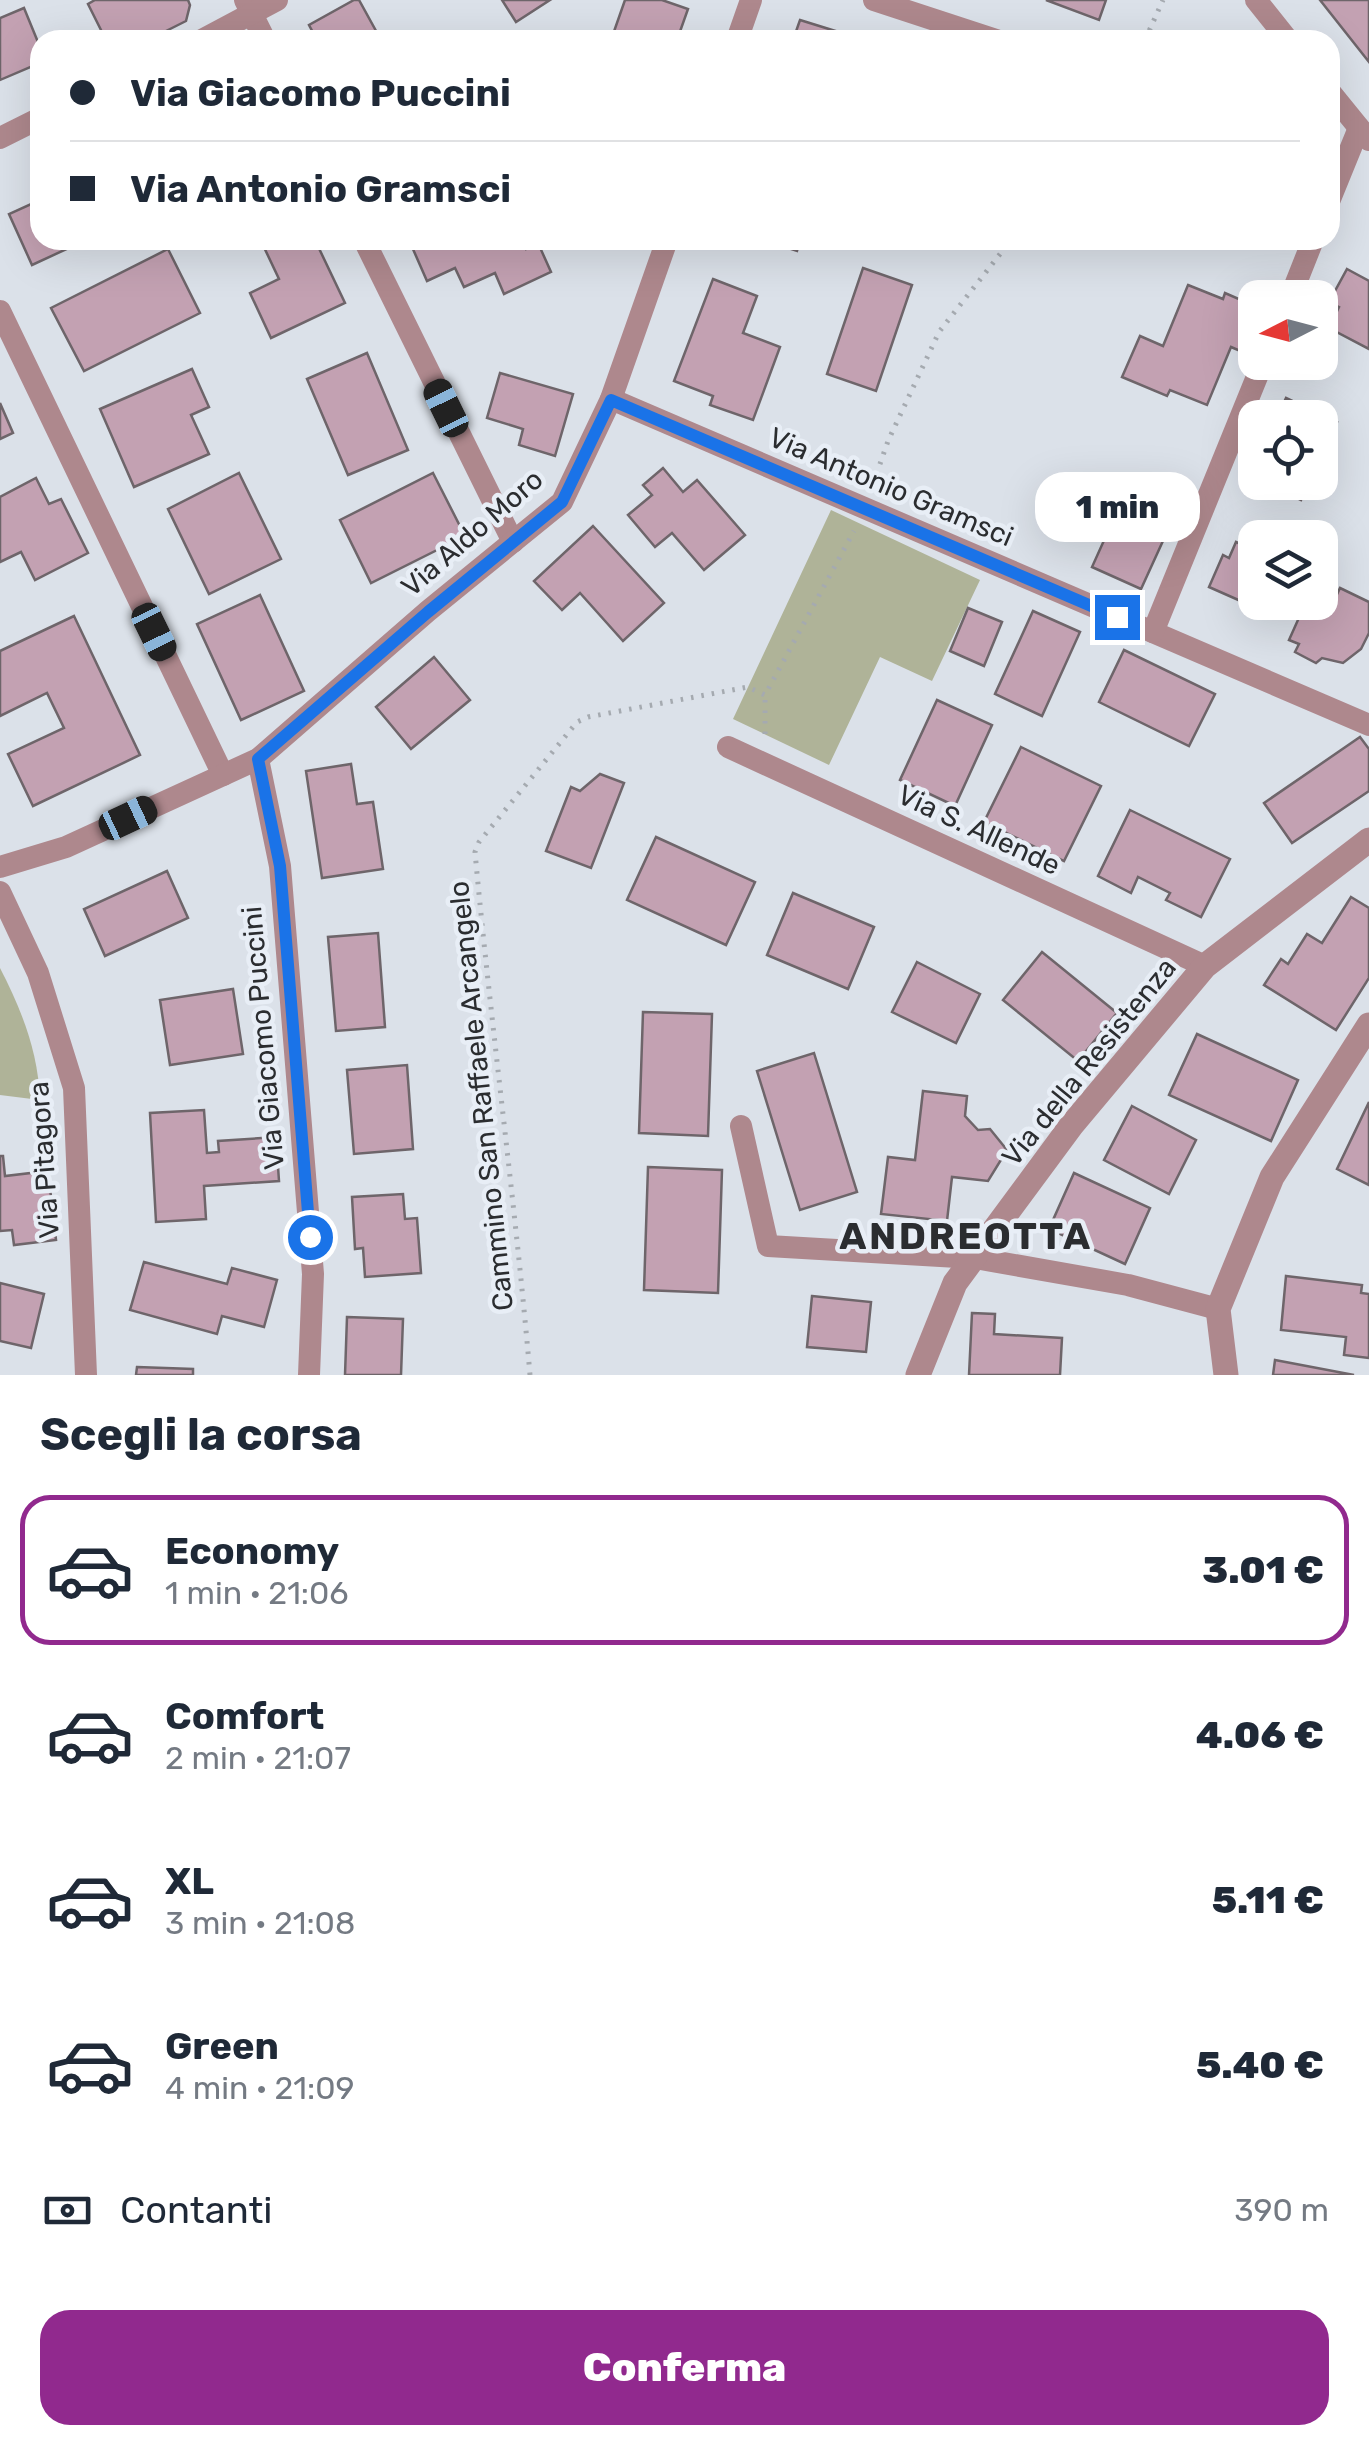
<!DOCTYPE html>
<html lang="it">
<head>
<meta charset="utf-8">
<style>
	:root { --surface:#fff; --page:#f6f6f7; --text:#1f2937; --muted:#747a83; --line:#e0e1e3; --accent:#91298e }
	body { margin:0; font-family:Rubik,sans-serif; background:var(--page); color:var(--text); height:100vh; display:flex; flex-direction:column; font-size:38px; white-space:nowrap }
	* { box-sizing:border-box; margin:0 }
	p { font-size:32px; color:var(--muted) }
	.icon { flex:none; width:55px; height:55px; fill:none; stroke:currentColor; stroke-width:2; stroke-linecap:round; stroke-linejoin:round }
	.map { position:relative; height:1375px; overflow:hidden }
	.drawer { display:flex; flex-direction:column; background:var(--surface); flex:1 }
	.drawer>* { flex:none }
	.top-card { position:absolute; left:30px; top:30px; width:1310px; height:220px; border-radius:30px; box-shadow:0 10px 40px #0002; display:grid; align-content:center; height:220px; padding:0 40px; background:var(--surface) }
	.needle { width:65px; rotate:264deg }
	.fabs { position:absolute; left:1238px; top:280px; display:grid; gap:20px }
	.fabs a { display:grid; place-items:center; width:100px; height:100px; border-radius:20px; background:var(--surface); box-shadow:0 10px 40px #0002; font-size:50px }
	.end { position:absolute; width:45px; height:45px; margin:-22px; border:12px solid #1a73e8; background:#fff; box-shadow:0 0 0 5px #fff }
	.from { border-radius:50% }
	.bubble { position:absolute; height:70px; border-radius:30px; background:var(--surface); box-shadow:0 10px 40px #0002; font-size:32px; font-weight:800; line-height:70px; text-align:center }
	.car { position:absolute; width:30px; height:60px; margin:-30px -15px; border-radius:12px; box-shadow:0 0 8px 2px #0007; background:linear-gradient(#222 24%,#8ab4d8 0 40%,#222 0 76%,#8ab4d8 0 86%,#222 0) }
	.top-card b { display:flex; align-items:center; gap:35px; height:95px; font-size:38px }
	.top-card b+b { border-top:2px solid var(--line) }
	.top-card i { width:25px; height:25px; background:var(--text) }
	ul { padding:0; list-style:none }
	li { display:flex; align-items:center; gap:30px; height:150px; margin:0 20px 15px; padding:0 20px; border:5px solid transparent; border-radius:30px }
	li div { flex:1 }
	li b { display:block; font-size:38px }
	li em { font-style:normal; font-weight:800 }
	li.on { border-color:var(--accent) }
	li>.icon { width:90px; height:90px; stroke-width:1.5 }
	h2 { padding:0 40px; font-size:45px; line-height:120px }
	.pay { display:flex; align-items:center; gap:25px; height:110px; padding:0 40px; font-size:38px }
	.pay p { margin-inline-start:auto }
	.cta { display:flex; gap:20px; margin-top:auto; padding:20px 40px }
	.cta a { flex:1; height:115px; border-radius:30px; background:var(--accent); color:#fff; font-size:40px; font-weight:800; line-height:115px; text-align:center }
	.map>svg:first-child { display:block }
	.green { fill:#afb398 }
	.building { fill:#c3a1b2; stroke:#6e656a; stroke-width:2.5 }
	.lines { fill:none; stroke-linecap:round; stroke-linejoin:round }
	.path { stroke:#a5aab0; stroke-width:5; stroke-dasharray:2.5 8; stroke-linecap:butt }
	.minor { stroke:#ae888d; stroke-width:22 }
	.tertiary { stroke:#ae888d; stroke-width:25 }
	.route { stroke:#1a73e8; stroke-width:12 }
	.labels { text-anchor:middle; dominant-baseline:central; stroke-width:9; stroke-linejoin:round; paint-order:stroke }
	.street-label { font-size:28px; fill:#2b2d30; stroke:#e8eef6 }
	.district-label { font-size:38px; font-weight:bold; letter-spacing:2.5px; fill:#2b2d30; stroke:#e8eef6 }
</style>
</head>
<body>
<div class="map">
<svg width="1369" height="1375" viewBox="0 0 1369 1375">
	<rect width="100%" height="100%" fill="#dbe1e9"/>
	<!-- green -->
	<g class="green">
		<path d="M831,510L980,580L932,681L880,657L829,765L733,719Z"/>
		<path d="M0,968C22,1011 38,1051 40,1100L0,1095Z"/>
	</g>
	<!-- building -->
	<g class="building">
		<path d="M95,0H188L190,5L186,21L148,40H106L88,4Z"/>
		<path d="M354,0H359L381,40H317L309,25Z"/>
		<path d="M502,0H550L516,22Z"/>
		<path d="M625,0H662L688,9L677,40H611Z"/>
		<path d="M1046,0H1106L1099,20Z"/>
		<path d="M1320,0H1369V62Z"/>
		<path d="M24,8L40,47V63L0,80V18Z"/>
		<path d="M800,20L858,38V40H793Z"/>
		<path d="M40,200V240H86L32,265L9,214Z"/>
		<path d="M268,240H315L345,303L271,338L250,293L279,279L262,243Z"/>
		<path d="M409,240H522L526,249L538,243L551,272L504,294L495,273L464,287L455,268L427,281Z"/>
		<path d="M764,240H800L797,251Z"/>
		<path d="M168,249L200,313L84,371L51,308Z"/>
		<path d="M863,268L912,285L876,391L827,374Z"/>
		<path d="M1347,269L1369,281V349L1329,328L1339,307L1329,302Z"/>
		<path d="M713,279L757,296L743,333L780,347L753,420L710,405L713,396L674,381Z"/>
		<path d="M1188,285L1223,299L1225,293L1255,306L1252,356L1231,347L1207,405L1170,390L1167,396L1122,377L1140,336L1163,346Z"/>
		<path d="M367,353L408,450L348,475L307,379Z"/>
		<path d="M192,369L209,407L191,415L209,454L134,487L100,409Z"/>
		<path d="M500,373L573,394L555,456L519,445L523,429L487,418Z"/>
		<path d="M1286,398L1337,422L1320,459V418H1277Z"/>
		<path d="M0,403L13,433L0,439Z"/>
		<path d="M663,468L683,492L697,480L745,535L704,570L672,533L655,547L628,515L652,495L643,485Z"/>
		<path d="M239,473L281,559L209,594L168,509Z"/>
		<path d="M433,473L465,536L371,583L340,520Z"/>
		<path d="M36,478L49,504L61,499L88,553L35,580L21,552L0,562V497Z"/>
		<path d="M1264,482H1309L1301,500Z"/>
		<path d="M1129,485L1178,508L1141,589L1092,567Z"/>
		<path d="M1266,522L1301,538H1259Z"/>
		<path d="M593,526L664,603L623,641L580,593L562,610L534,581Z"/>
		<path d="M1236,542L1254,550L1255,547V602H1264L1261,610L1209,587L1223,555L1229,558Z"/>
		<path d="M1340,588L1369,602V633L1361,649L1343,663L1322,658L1316,663L1295,652L1299,644L1289,640L1306,602H1320L1331,607Z"/>
		<path d="M260,595L304,691L241,720L197,624Z"/>
		<path d="M968,608L1002,622L984,666L950,651Z"/>
		<path d="M1033,611L1080,632L1042,716L995,694Z"/>
		<path d="M74,616L140,755L33,806L8,754L64,728L47,693L0,716V651Z"/>
		<path d="M1124,650L1215,694L1189,746L1099,702Z"/>
		<path d="M434,657L470,700L411,749L376,707Z"/>
		<path d="M937,700L992,725L955,806L900,780Z"/>
		<path d="M1360,737L1369,749V791L1292,843L1264,803Z"/>
		<path d="M1021,747L1101,786L1064,861L984,822Z"/>
		<path d="M351,764L357,804L373,802L383,869L322,878L306,771Z"/>
		<path d="M600,774L624,783L591,868L546,851L571,787L580,791Z"/>
		<path d="M1130,810L1230,859L1201,917L1166,900L1170,893L1138,877L1131,893L1098,876Z"/>
		<path d="M656,837L755,882L726,945L627,900Z"/>
		<path d="M167,871L188,918L105,956L84,909Z"/>
		<path d="M793,893L874,927L848,989L767,955Z"/>
		<path d="M1351,897L1369,908V978L1336,1030L1264,985L1281,959L1288,964L1307,934L1322,943Z"/>
		<path d="M378,933L385,1027L336,1031L328,937Z"/>
		<path d="M1042,952L1117,1013L1078,1061L1003,1000Z"/>
		<path d="M917,962L980,994L956,1043L892,1012Z"/>
		<path d="M233,989L243,1054L170,1065L160,1000Z"/>
		<path d="M643,1012L712,1014L708,1136L639,1133Z"/>
		<path d="M1197,1034L1298,1080L1271,1141L1169,1095Z"/>
		<path d="M814,1053L857,1192L800,1210L757,1071Z"/>
		<path d="M407,1065L413,1149L354,1154L347,1070Z"/>
		<path d="M923,1091L967,1096L965,1116L978,1130L990,1129L1007,1150L988,1181L952,1177L947,1221L881,1214L888,1157L915,1160Z"/>
		<path d="M1369,1102V1185L1337,1169Z"/>
		<path d="M1132,1106L1196,1140L1169,1194L1104,1160Z"/>
		<path d="M204,1110L207,1153L219,1152L218,1141L276,1137L279,1181L204,1186L206,1219L156,1222L150,1113Z"/>
		<path d="M0,1156H3L5,1176L48,1171L56,1240L14,1245L12,1230L0,1231Z"/>
		<path d="M648,1167L722,1170L718,1293L644,1290Z"/>
		<path d="M1074,1173L1150,1208L1125,1264L1049,1229Z"/>
		<path d="M403,1194L405,1219L417,1218L421,1273L365,1277L363,1248L355,1249L352,1197Z"/>
		<path d="M144,1262L227,1284L232,1268L277,1280L264,1327L222,1316L217,1334L130,1310Z"/>
		<path d="M1286,1276L1362,1285L1361,1293L1369,1294V1358L1344,1355L1346,1337L1281,1330Z"/>
		<path d="M0,1283L44,1294L31,1348L0,1341Z"/>
		<path d="M812,1296L871,1302L866,1352L807,1347Z"/>
		<path d="M972,1313L995,1314L994,1334L1062,1338L1060,1375H969Z"/>
		<path d="M347,1317L403,1319L401,1375H345Z"/>
		<path d="M1275,1360L1354,1375H1273Z"/>
		<path d="M137,1367L193,1369V1375H136Z"/>
	</g>
	<g class="lines">
		<!-- path -->
		<g class="path">
			<path d="M1145,40L1163,0"/>
			<path d="M873,484L888,441L939,332L1011,240"/>
			<path d="M765,734V695"/>
			<path d="M530,1375C515,1200 491,1026 475,852L479,842L577,722L588,717L748,687L765,695L854,531"/>
		</g>
		<!-- minor -->
		<g class="minor">
			<path d="M245,0L265,40"/>
			<path d="M874,0L996,40"/>
			<path d="M1256,0L1288,40"/>
			<path d="M202,40L277,0"/>
			<path d="M737,40L751,0"/>
			<path d="M1330,92L1369,140"/>
			<path d="M0,138L40,118"/>
			<path d="M1330,199L1359,128"/>
			<path d="M364,240L513,542"/>
			<path d="M1290,298L1313,240"/>
			<path d="M0,311L223,775"/>
			<path d="M611,399L1369,725"/>
			<path d="M1153,632L1263,362"/>
			<path d="M728,747L1205,966"/>
			<path d="M258,759L280,866L313,1274L309,1375"/>
			<path d="M0,867L66,847L258,759L428,611L562,502L611,399L667,240"/>
			<path d="M0,892L38,973L74,1088L86,1375"/>
			<path d="M741,1126L768,1246L975,1258L1128,1285L1218,1309"/>
		</g>
		<!-- tertiary -->
		<g class="tertiary">
			<path d="M918,1375L955,1283L1071,1126L1205,966L1369,840"/>
			<path d="M1226,1375L1218,1309L1272,1177L1369,1025"/>
		</g>
	</g>
	<g class="lines">
		<!-- route -->
		<path class="route" d="M310,1237L280,866L258,759L428,612L562,502L611,400L1117,617"/>
	</g>
	<g class="labels">
		<!-- street labels -->
		<g class="street-label">
			<text transform="translate(891 487) rotate(23)">Via Antonio Gramsci</text>
			<text transform="translate(472 533) rotate(-41)">Via Aldo Moro</text>
			<text transform="translate(979 830) rotate(25)">Via S. Allende</text>
			<text transform="translate(263 1038) rotate(-95)">Via Giacomo Puccini</text>
			<text transform="translate(1089 1062) rotate(-51)">Via della Resistenza</text>
			<text transform="translate(481 1096) rotate(-96)">Cammino San Raffaele Arcangelo</text>
			<text transform="translate(44 1160) rotate(-94)">Via Pitagora</text>
		</g>
		<!-- district labels -->
		<g class="district-label">
			<text x="966" y="1236">ANDREOTTA</text>
		</g>
	</g>
</svg>
<div class="fabs">
<a><svg class="needle" viewBox="-14 -14 28 28"><path d="M0-13l5 13h-10z" fill="#e53935"/><path d="M0 13l5-13h-10z" fill="#747a83"/></svg></a>
<a><svg class="icon" aria-label="locate" viewBox="0 0 24 24"><circle cx="12" cy="12" r="6"/><path d="M12 2v4M12 18v4M2 12h4M18 12h4"/></svg></a>
<a><svg class="icon" aria-label="layers" viewBox="0 0 24 24"><path d="M12 4l9 5-9 5-9-5zM3 14l9 5 9-5"/></svg></a>
</div>
<i class="end from" style="left:310px;top:1237px"></i>
<i class="end" style="left:1117px;top:617px"></i>
<div class="bubble" style="left:1035px;top:472px;width:165px">1 min</div>
<i class="car" style="left:446px;top:408px;rotate:334deg"></i>
<i class="car" style="left:154px;top:632px;rotate:154deg"></i>
<i class="car" style="left:128px;top:818px;rotate:65deg"></i>
<div class="top-card">
<b><i class="from"></i>Via Giacomo Puccini</b>
<b><i></i>Via Antonio Gramsci</b>
</div>
</div>
<section class="drawer">
<h2>Scegli la corsa</h2>
<ul>
<li class="on"><svg class="icon" aria-label="car" viewBox="0 0 24 24"><path d="M5 17H2v-5l4-1 3-4h7l3 4 3 1v5h-3M9 17h6M6 11h13"/><circle cx="7" cy="17" r="2"/><circle cx="17" cy="17" r="2"/></svg><div><b>Economy</b><p>1 min · 21:06</p></div><em>3.01 €</em></li>
<li><svg class="icon" aria-label="car" viewBox="0 0 24 24"><path d="M5 17H2v-5l4-1 3-4h7l3 4 3 1v5h-3M9 17h6M6 11h13"/><circle cx="7" cy="17" r="2"/><circle cx="17" cy="17" r="2"/></svg><div><b>Comfort</b><p>2 min · 21:07</p></div><em>4.06 €</em></li>
<li><svg class="icon" aria-label="car" viewBox="0 0 24 24"><path d="M5 17H2v-5l4-1 3-4h7l3 4 3 1v5h-3M9 17h6M6 11h13"/><circle cx="7" cy="17" r="2"/><circle cx="17" cy="17" r="2"/></svg><div><b>XL</b><p>3 min · 21:08</p></div><em>5.11 €</em></li>
<li><svg class="icon" aria-label="car" viewBox="0 0 24 24"><path d="M5 17H2v-5l4-1 3-4h7l3 4 3 1v5h-3M9 17h6M6 11h13"/><circle cx="7" cy="17" r="2"/><circle cx="17" cy="17" r="2"/></svg><div><b>Green</b><p>4 min · 21:09</p></div><em>5.40 €</em></li>
</ul>
<div class="pay"><svg class="icon" aria-label="cash" viewBox="0 0 24 24"><path d="M3 7h18v10H3z"/><circle cx="12" cy="12" r="2"/></svg>Contanti<p>390 m</p></div>
<div class="cta"><a>Conferma</a></div>
</section>
</body>
</html>
